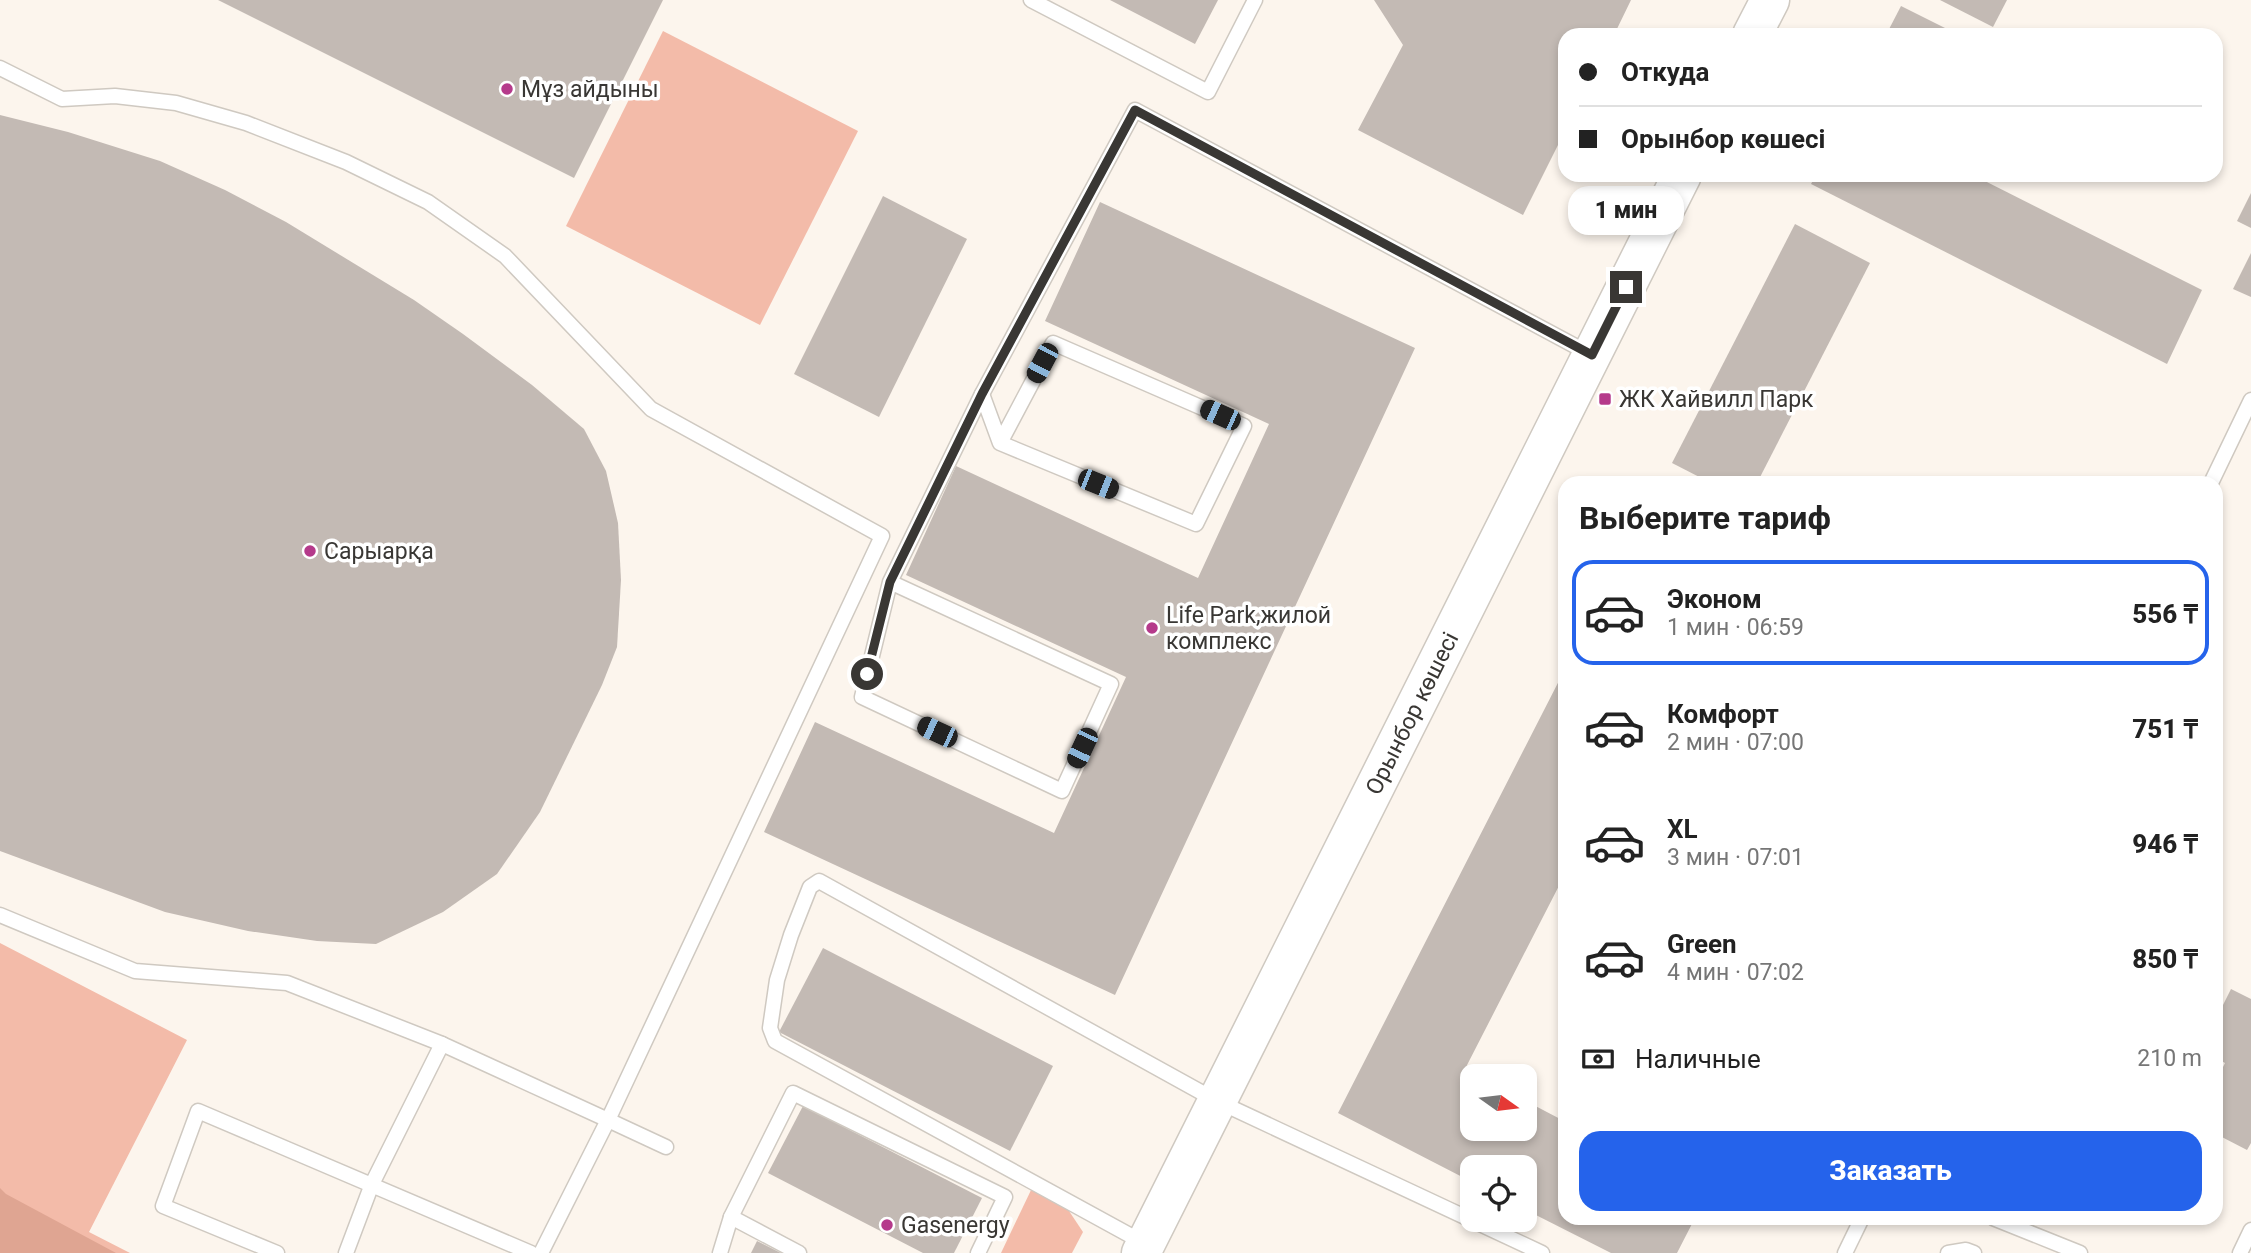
<!DOCTYPE html>
<html lang="ru">
<head>
<meta charset="utf-8">
<style>
	:root { --surface:#fff; --page:#f2f2f2; --text:#222; --muted:#767676; --line:#e0e0e0; --accent:#2563eb }
	body { margin:0; font-family:Roboto,sans-serif; background:var(--page); color:var(--text); height:100vh; display:flex; flex-direction:column; font-size:26px; white-space:nowrap }
	* { box-sizing:border-box; margin:0 }
	p { font-size:23px; color:var(--muted) }
	.icon { flex:none; width:38px; height:38px; fill:none; stroke:currentColor; stroke-width:2; stroke-linecap:round; stroke-linejoin:round }
	.map { position:relative; flex:1; overflow:hidden }
	.panel { position:absolute; left:1558px; top:476px; width:665px; height:749px; display:flex; flex-direction:column; background:var(--surface); border-radius:21px; box-shadow:0 4px 10px #0003 }
	.panel>* { flex:none }
	.banner { position:absolute; left:1558px; top:28px; width:665px; height:154px; border-radius:21px; box-shadow:0 4px 10px #0003; display:grid; align-content:center; height:154px; padding:0 21px; background:var(--surface) }
	.needle { width:46px; rotate:104deg }
	.tools { position:absolute; left:1460px; top:1064px; display:grid; gap:14px }
	.tools a { display:grid; place-items:center; width:77px; height:77px; border-radius:14px; background:var(--surface); box-shadow:0 4px 10px #0003; font-size:35px }
	.end { position:absolute; width:32px; height:32px; margin:-16px; border:9px solid #393734; background:#fff; box-shadow:0 0 0 4px #fff }
	.from { border-radius:50% }
	.bubble { position:absolute; height:49px; border-radius:21px; background:var(--surface); box-shadow:0 4px 10px #0003; font-size:23px; font-weight:800; line-height:49px; text-align:center }
	.car { position:absolute; width:21px; height:42px; margin:-21px -10px; border-radius:9px; box-shadow:0 0 5px 2px #0007; background:linear-gradient(#222 24%,#8ab4d8 0 40%,#222 0 76%,#8ab4d8 0 86%,#222 0) }
	.banner b { display:flex; align-items:center; gap:24px; height:66px; font-size:26px }
	.banner b+b { border-top:2px solid var(--line) }
	.banner i { width:18px; height:18px; background:var(--text) }
	ul { padding:0; list-style:none }
	li { display:flex; align-items:center; gap:21px; height:105px; margin:0 14px 10px; padding:0 7px; border:4px solid transparent; border-radius:21px }
	li div { flex:1 }
	li b { display:block; font-size:26px }
	li em { font-style:normal; font-weight:800 }
	li.current { border-color:var(--accent) }
	li>.icon { width:63px; height:63px; stroke-width:1.5 }
	h2 { padding:0 21px; font-size:32px; line-height:84px }
	.pay { display:flex; align-items:center; gap:18px; height:77px; padding:0 21px; font-size:26px }
	.pay p { margin-inline-start:auto }
	.button { display:flex; gap:14px; margin-top:auto; padding:14px 21px }
	.button a { flex:1; height:80px; border-radius:21px; background:var(--accent); color:#fff; font-size:28px; font-weight:800; line-height:80px; text-align:center }
	.map>svg:first-child { display:block }
	.green { fill:#f3bba9 }
	.forest { fill:#dfa592 }
	.building { fill:#c3bab4 }
	.lines { fill:none; stroke-linecap:round; stroke-linejoin:round }
	.lane-casing { stroke:#cfc9c1; stroke-width:17 }
	.secondary-casing { stroke:#cfc9c1; stroke-width:41 }
	.lane { stroke:#fff; stroke-width:14 }
	.secondary { stroke:#fff; stroke-width:38 }
	.route { stroke:#393734; stroke-width:9 }
	.poi-dot { fill:#b53a8b; stroke:#fff; stroke-width:2.5 }
	.labels { text-anchor:middle; dominant-baseline:central; stroke-width:7; stroke-linejoin:round; paint-order:stroke }
	.poi-label { font-size:23px; fill:#393734; stroke:#fff; text-anchor:start }
	.street-label { font-size:23px; fill:#393734; stroke:#fff }
</style>
</head>
<body>
<div class="map">
<svg width="2251" height="1253" viewBox="0 0 2251 1253">
	<rect width="100%" height="100%" fill="#fcf5ed"/>
	<!-- green -->
	<g class="green">
		<path d="M663,31L858,131L760,325L566,226Z"/>
		<path d="M0,943L187,1040L89,1232L130,1253H0Z"/>
		<path d="M1032,1188L1065,1205L1083,1232L1072,1253H1001Z"/>
	</g>
	<!-- forest -->
	<path class="forest" d="M0,1188L6,1194L116,1253H0Z"/>
	<!-- building -->
	<g class="building">
		<path d="M218,0H663L574,178Z"/>
		<path d="M1110,0H1218L1195,44Z"/>
		<path d="M1374,0H1631L1614,35H1564V133L1523,215L1358,130L1403,45Z"/>
		<path d="M1940,0H2007L1993,27Z"/>
		<path d="M1901,6L1959,35H1886Z"/>
		<path d="M0,115L68,132L160,161L225,190L286,222L414,300L463,334L532,385L584,429L606,471L618,523L621,580L617,647L602,685L540,812L497,874L443,912L376,944L317,941L248,931L165,912L0,851Z"/>
		<path d="M1816,175H1973L2202,290L2167,364L1811,184Z"/>
		<path d="M2251,193V228L2237,221Z"/>
		<path d="M883,196L967,239L879,417L794,374Z"/>
		<path d="M1100,202L1415,348L1115,995L764,832L815,722L1054,833L1126,677L906,575L956,466L1198,578L1269,424L1045,321Z"/>
		<path d="M1795,224L1870,263L1757,483H1711L1672,463Z"/>
		<path d="M2251,253V297L2233,289Z"/>
		<path d="M1564,671V876L1465,1069L1478,1076H1472V1129H1524V1100L1564,1121V1218H1695L1677,1253H1611L1524,1209V1167H1472V1182L1338,1113Z"/>
		<path d="M823,948L1053,1066L1010,1151L779,1032Z"/>
		<path d="M2231,989L2251,999V1143L2247,1150L2216,1134V1081L2225,1063L2216,1058V1019Z"/>
		<path d="M803,1106L982,1198L954,1253H923L768,1173Z"/>
		<path d="M757,1241L781,1253H751Z"/>
	</g>
	<g class="lines">
		<!-- lane casing -->
		<g class="lane-casing">
			<g id="lane">
				<path d="M1031,0L1208,92L1255,0"/>
				<path d="M0,68L62,99L115,96L176,103L246,123L346,162L428,202L505,256L651,409L882,536L608,1120L442,1044L372,1184L346,1253"/>
				<path d="M982,394L1000,443L1196,524L1244,426L1053,343L1000,443"/>
				<path d="M2211,483L2251,400"/>
				<path d="M890,582L1111,684L1062,791L862,697L890,582L982,394L1135,110L1590,354"/>
				<path d="M0,915L135,971L287,983L442,1044"/>
				<path d="M731,1217L799,1253"/>
				<path d="M1993,1218L2080,1253"/>
				<path d="M1144,1243L775,1041L770,1028L777,980L791,935L810,887L819,881L1217,1101L1542,1253"/>
				<path d="M277,1253L163,1206L198,1111L531,1253"/>
				<path d="M541,1253L608,1120L666,1147"/>
				<path d="M720,1253L731,1217L793,1093L1005,1197L978,1253"/>
				<path d="M1845,1253L1862,1218"/>
				<path d="M1948,1253L1966,1250L1974,1253"/>
				<path d="M2240,1253L2251,1230"/>
			</g>
		</g>
		<!-- secondary casing -->
		<g class="secondary-casing">
			<g id="secondary">
				<path d="M1752,35L1770,0"/>
				<path id="s1" d="M1141,1253L1682,175"/>
			</g>
		</g>
		<!-- lane -->
		<use href="#lane" class="lane"/>
		<!-- secondary -->
		<use href="#secondary" class="secondary"/>
	</g>
	<g class="lines">
		<!-- route -->
		<path class="route" d="M867,674L890,582L982,394L1135,110L1592,355L1626,287"/>
	</g>
	<!-- markers -->
	<g class="poi-dot">
		<circle cx="507" cy="89" r="7"/>
		<rect x="1598" y="392" width="14" height="14" rx="3.5"/>
		<circle cx="310" cy="551" r="7"/>
		<circle cx="1152" cy="628" r="7"/>
		<circle cx="887" cy="1225" r="7"/>
	</g>
	<g class="labels">
		<!-- poi labels -->
		<g class="poi-label">
			<text x="521" y="89">Мұз айдыны</text>
			<text x="1619" y="399">ЖК Хайвилл Парк</text>
			<text x="324" y="551">Сарыарқа</text>
			<text x="1166" y="615">Life Park,жилой<tspan x="1166" dy="26">комплекс</tspan></text>
			<text x="901" y="1225">Gasenergy</text>
		</g>
		<!-- street labels -->
		<g class="street-label">
			<text stroke="none"><textPath href="#s1" startOffset="604">Орынбор көшесі</textPath></text>
		</g>
	</g>
</svg>
<div class="tools">
<a><svg class="needle" viewBox="-14 -14 28 28"><path d="M0-13l5 13h-10z" fill="#e53935"/><path d="M0 13l5-13h-10z" fill="#767676"/></svg></a>
<a><svg class="icon" aria-label="locate" viewBox="0 0 24 24"><circle cx="12" cy="12" r="6"/><path d="M12 2v4M12 18v4M2 12h4M18 12h4"/></svg></a>
</div>
<i class="end from" style="left:867px;top:674px"></i>
<i class="end" style="left:1626px;top:287px"></i>
<div class="bubble" style="left:1568px;top:186px;width:116px">1 мин</div>
<i class="car" style="left:1042px;top:363px;rotate:208deg"></i>
<i class="car" style="left:1220px;top:415px;rotate:294deg"></i>
<i class="car" style="left:1098px;top:484px;rotate:112deg"></i>
<i class="car" style="left:937px;top:732px;rotate:295deg"></i>
<i class="car" style="left:1082px;top:748px;rotate:205deg"></i>
<div class="banner">
<b><i class="from"></i>Откуда</b>
<b><i></i>Орынбор көшесі</b>
</div>
<section class="panel">
<h2>Выберите тариф</h2>
<ul>
<li class="current"><svg class="icon" aria-label="car" viewBox="0 0 24 24"><path d="M5 17H2v-5l4-1 3-4h7l3 4 3 1v5h-3M9 17h6M6 11h13"/><circle cx="7" cy="17" r="2"/><circle cx="17" cy="17" r="2"/></svg><div><b>Эконом</b><p>1 мин · 06:59</p></div><em>556 ₸</em></li>
<li><svg class="icon" aria-label="car" viewBox="0 0 24 24"><path d="M5 17H2v-5l4-1 3-4h7l3 4 3 1v5h-3M9 17h6M6 11h13"/><circle cx="7" cy="17" r="2"/><circle cx="17" cy="17" r="2"/></svg><div><b>Комфорт</b><p>2 мин · 07:00</p></div><em>751 ₸</em></li>
<li><svg class="icon" aria-label="car" viewBox="0 0 24 24"><path d="M5 17H2v-5l4-1 3-4h7l3 4 3 1v5h-3M9 17h6M6 11h13"/><circle cx="7" cy="17" r="2"/><circle cx="17" cy="17" r="2"/></svg><div><b>XL</b><p>3 мин · 07:01</p></div><em>946 ₸</em></li>
<li><svg class="icon" aria-label="car" viewBox="0 0 24 24"><path d="M5 17H2v-5l4-1 3-4h7l3 4 3 1v5h-3M9 17h6M6 11h13"/><circle cx="7" cy="17" r="2"/><circle cx="17" cy="17" r="2"/></svg><div><b>Green</b><p>4 мин · 07:02</p></div><em>850 ₸</em></li>
</ul>
<div class="pay"><svg class="icon" aria-label="cash" viewBox="0 0 24 24"><path d="M3 7h18v10H3z"/><circle cx="12" cy="12" r="2"/></svg>Наличные<p>210 m</p></div>
<div class="button"><a>Заказать</a></div>
</section>
</div>
</body>
</html>
